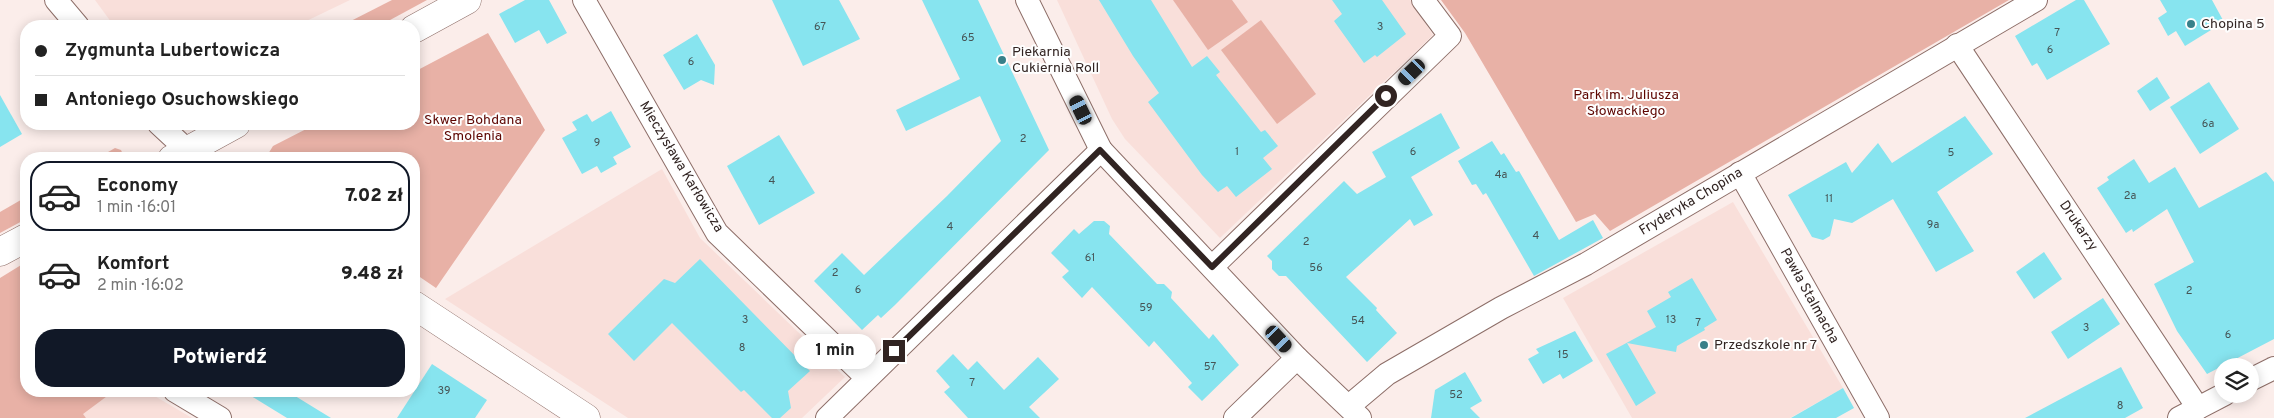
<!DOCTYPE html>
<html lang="pl">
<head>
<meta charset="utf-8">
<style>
	:root { --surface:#fff; --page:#f6f6f6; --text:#222; --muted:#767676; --line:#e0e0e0; --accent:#111827 }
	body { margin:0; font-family:Overpass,sans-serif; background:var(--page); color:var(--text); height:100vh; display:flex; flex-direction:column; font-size:19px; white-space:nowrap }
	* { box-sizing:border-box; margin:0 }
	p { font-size:16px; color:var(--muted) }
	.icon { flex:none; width:28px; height:28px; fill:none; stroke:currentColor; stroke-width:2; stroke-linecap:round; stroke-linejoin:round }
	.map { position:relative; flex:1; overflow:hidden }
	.sheet { position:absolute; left:20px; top:152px; width:400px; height:245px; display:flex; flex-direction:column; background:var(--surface); border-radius:20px; box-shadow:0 2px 12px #0003 }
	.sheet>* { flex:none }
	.guide { position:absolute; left:20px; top:20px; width:400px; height:110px; border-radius:20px; box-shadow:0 2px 12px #0003; display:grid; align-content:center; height:110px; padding:0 15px; background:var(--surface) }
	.fabs { position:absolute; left:2214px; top:358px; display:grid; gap:10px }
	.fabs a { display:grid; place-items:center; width:45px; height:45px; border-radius:50%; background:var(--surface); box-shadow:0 2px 12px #0003; font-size:25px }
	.end { position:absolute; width:22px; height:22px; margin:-11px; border:6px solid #312422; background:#fff; box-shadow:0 0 0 2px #fff }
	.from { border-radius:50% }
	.bubble { position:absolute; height:35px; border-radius:18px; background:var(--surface); box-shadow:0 2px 12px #0003; font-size:16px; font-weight:800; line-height:35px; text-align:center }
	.car { position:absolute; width:15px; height:30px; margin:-15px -8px; border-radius:6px; box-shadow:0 0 4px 1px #0007; background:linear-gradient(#222 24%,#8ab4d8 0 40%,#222 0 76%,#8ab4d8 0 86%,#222 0) }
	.guide b { display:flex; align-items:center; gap:18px; height:48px; font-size:19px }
	.guide b+b { border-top:1px solid var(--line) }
	.guide i { width:12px; height:12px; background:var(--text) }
	ul { padding:9px 0 0; list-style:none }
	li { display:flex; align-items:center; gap:15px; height:70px; margin:0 10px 8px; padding:0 5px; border:2px solid transparent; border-radius:20px }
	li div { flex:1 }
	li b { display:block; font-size:19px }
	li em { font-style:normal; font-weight:800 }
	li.on { border-color:var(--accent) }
	li>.icon { width:45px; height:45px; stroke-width:1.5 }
	.cta { display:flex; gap:10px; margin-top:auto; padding:10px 15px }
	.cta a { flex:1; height:58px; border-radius:20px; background:var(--accent); color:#fff; font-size:20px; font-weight:800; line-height:58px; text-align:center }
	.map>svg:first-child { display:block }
	.built { fill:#f9dfda }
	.green { fill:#e8b1a6 }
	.building { fill:#87e4ef }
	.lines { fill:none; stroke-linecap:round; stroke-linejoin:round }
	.street-casing { stroke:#8d6e68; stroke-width:24 }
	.secondary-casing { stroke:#8d6e68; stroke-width:29 }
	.street { stroke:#fff; stroke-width:22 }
	.secondary { stroke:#fff; stroke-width:28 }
	.route { stroke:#312422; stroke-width:6 }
	.poi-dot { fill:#388089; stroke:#fefefe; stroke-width:2 }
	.labels { text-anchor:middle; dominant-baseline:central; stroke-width:4; stroke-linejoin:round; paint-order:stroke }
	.number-label { font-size:11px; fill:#465455 }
	.poi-label { font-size:14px; fill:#312422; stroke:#fefefe; text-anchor:start }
	.park-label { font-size:14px; fill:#5d0500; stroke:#fefefe }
	.street-label { font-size:14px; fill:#312422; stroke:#fefefe }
</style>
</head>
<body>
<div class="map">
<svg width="2274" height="418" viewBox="0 0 2274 418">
	<rect width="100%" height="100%" fill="#fbedea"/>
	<!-- built -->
	<g class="built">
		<path d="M95,0H350L296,26H114Z"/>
		<path d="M1057,0H1410L1433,35L1220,238L1125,139L1112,119Z"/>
		<path d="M662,169L700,238L845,377L802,418H628L445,299Z"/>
		<path d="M1733,202L1843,388L1790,418H1632L1563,298Z"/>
		<path d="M114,391H146L192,418H86L82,414Z"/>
	</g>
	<!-- green -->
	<g class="green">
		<path d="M392,0H427L379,26H341Z"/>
		<path d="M1173,0H1232L1248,22L1208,50Z"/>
		<path d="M1441,0H2009L1610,231L1595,214L1576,222L1465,33Z"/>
		<path d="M1261,20L1316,94L1277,124L1221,50Z"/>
		<path d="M488,33L545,130L436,288L414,273V159H265L273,146L316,124H414V72Z"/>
		<path d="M115,148L121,150L125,159H96Z"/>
		<path d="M26,197V219L0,233V212Z"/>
		<path d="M26,262V391H114L83,414L86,418H0V278Z"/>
	</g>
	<!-- building -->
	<g class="building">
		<path d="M525,0H549L567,33L547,44L539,30L515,43L499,14Z"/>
		<path d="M772,0H839L860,39L803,66Z"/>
		<path d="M922,0H978L1049,150L895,305L881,318L878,315L862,330L814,281L842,253L864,275L947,196L1001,141L980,96L906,131L896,110L960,79Z"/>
		<path d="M1099,0H1151L1192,67L1207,56L1220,72L1216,75L1261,132L1265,130L1278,146L1263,158L1272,169L1236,197L1227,186L1218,192L1202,175L1148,102L1159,93L1133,56Z"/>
		<path d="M1332,0H1382L1406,34L1377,57L1375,55L1364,63L1334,21L1342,14Z"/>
		<path d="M2076,0H2084L2110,44L2047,80L2037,63L2032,66L2015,36Z"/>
		<path d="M2160,0H2212L2224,22L2185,46L2176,31L2168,36L2158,18L2167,12Z"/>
		<path d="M697,34L715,65L714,85L701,80L684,90L663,55Z"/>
		<path d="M2157,77L2170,98L2150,111L2137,91Z"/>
		<path d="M2209,82L2239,129L2200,154L2170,107Z"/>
		<path d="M0,95L22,134L0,147Z"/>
		<path d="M611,111L631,147L613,157L617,164L601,173L597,166L582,174L562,138L577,130L572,122L587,114L592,122Z"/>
		<path d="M1441,113L1460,148L1411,177L1433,215L1414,226L1410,219L1346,277L1377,308L1376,310L1397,333L1367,362L1286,276H1279L1272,269V261L1267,256L1344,181L1357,194L1386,177L1372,152Z"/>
		<path d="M1965,116L1993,154L1937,192L1974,251L1936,272L1893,199L1852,223L1834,219L1830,236L1823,240L1812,237L1788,195L1846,162L1852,173L1878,143L1892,163Z"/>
		<path d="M779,135L815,193L759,225L727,166Z"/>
		<path d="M1492,141L1501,155L1504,153L1516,172L1519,171L1559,240L1593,220L1603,238L1534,276L1486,193L1483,195L1476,184L1472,185L1458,161Z"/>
		<path d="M2134,159L2149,183L2175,167L2199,208L2266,172L2274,182V339L2207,374L2177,331L2154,284L2194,262L2167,209L2133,232L2132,229L2126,233L2097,188L2109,180L2107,177Z"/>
		<path d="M1094,221H1104L1110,226L1109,234L1157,284H1164L1172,292L1171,298L1209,339L1213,334L1239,365L1202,401L1188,387L1192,383L1154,341L1149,347L1092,287L1082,298L1062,277L1069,271L1051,253L1074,229L1079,234Z"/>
		<path d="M2044,252L2062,279L2034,299L2016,272Z"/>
		<path d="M700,259L810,371L788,391L791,408L780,418H772L744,390L741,392L672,323L634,361L608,334L664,279L675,283Z"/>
		<path d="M1692,278L1717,320L1704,328L1705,330L1677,346L1676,352L1627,343L1656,393L1636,406L1606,354L1656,327L1647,311L1671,297L1668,292Z"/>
		<path d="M2103,298L2120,324L2068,359L2051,332Z"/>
		<path d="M1575,331L1593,361L1563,379L1560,374L1543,384L1528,359L1539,353L1536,349Z"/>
		<path d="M953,354L968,370L977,361L1004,390L1038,357L1059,379L1029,407L1040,418H968L944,392L950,387L936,371Z"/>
		<path d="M432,364L487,400L475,418H397Z"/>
		<path d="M2121,367L2143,408L2125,418H2025Z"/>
		<path d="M1465,372L1482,401L1470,408L1480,418H1431L1435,390Z"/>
		<path d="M1843,388L1854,408L1836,418H1791Z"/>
		<path d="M243,391H287L331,418H287Z"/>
	</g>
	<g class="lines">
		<!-- street casing -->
		<g class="street-casing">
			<g id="street">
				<path d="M56,0L78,26"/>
				<path d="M584,0L717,233L867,378"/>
				<path d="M1027,0L1101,150L1297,358L1360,418"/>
				<path d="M1957,45L2198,408"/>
				<path d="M159,124L187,150"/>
				<path d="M1740,173L1878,418"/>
				<path d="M1212,267L1450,36L1423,0"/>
				<path d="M2250,380L2274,368"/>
				<path d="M175,391L220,418"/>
				<path d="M1349,406L1387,374L1501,308L1586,264L2036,0"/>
				<path d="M827,418L1101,150"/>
				<path d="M1235,418L1297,358"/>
				<path d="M2179,418L2225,394"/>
			</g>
		</g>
		<!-- secondary casing -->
		<g class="secondary-casing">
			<g id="secondary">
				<path d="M414,29L467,0"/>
				<path d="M172,159L236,124"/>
				<path d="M0,252L26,238"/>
				<path d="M414,305L586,418"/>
			</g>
		</g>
		<!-- street -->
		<use href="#street" class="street"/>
		<!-- secondary -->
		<use href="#secondary" class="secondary"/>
	</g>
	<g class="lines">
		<!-- route -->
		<path class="route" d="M894,351L1100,150L1212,267L1386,96"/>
	</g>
	<!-- markers -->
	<g class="poi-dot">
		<circle cx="2191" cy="24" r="5"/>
		<circle cx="1002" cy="60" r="5"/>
		<circle cx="1704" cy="345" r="5"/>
	</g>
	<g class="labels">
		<!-- number labels -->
		<g class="number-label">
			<text x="820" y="27">67</text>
			<text x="1380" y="27">3</text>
			<text x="2057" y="33">7</text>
			<text x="968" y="38">65</text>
			<text x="2050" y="50">6</text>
			<text x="691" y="62">6</text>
			<text x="2208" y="124">6a</text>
			<text x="1023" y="139">2</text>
			<text x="597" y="143">9</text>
			<text x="1237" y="152">1</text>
			<text x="1413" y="152">6</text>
			<text x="1951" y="153">5</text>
			<text x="1501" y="175">4a</text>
			<text x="772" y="181">4</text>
			<text x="2130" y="196">2a</text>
			<text x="1829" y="199">11</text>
			<text x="1933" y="225">9a</text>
			<text x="950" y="227">4</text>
			<text x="1536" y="236">4</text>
			<text x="1306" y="242">2</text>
			<text x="1090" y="258">61</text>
			<text x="1316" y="268">56</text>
			<text x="835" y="273">2</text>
			<text x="858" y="290">6</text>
			<text x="2189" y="291">2</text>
			<text x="1146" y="308">59</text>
			<text x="745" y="320">3</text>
			<text x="1671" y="320">13</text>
			<text x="1358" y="321">54</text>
			<text x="1698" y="323">7</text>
			<text x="2086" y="328">3</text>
			<text x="2228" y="335">6</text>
			<text x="742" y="348">8</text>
			<text x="1563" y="355">15</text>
			<text x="1210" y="367">57</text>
			<text x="972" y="383">7</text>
			<text x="444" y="391">39</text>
			<text x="1456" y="395">52</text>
			<text x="2120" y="406">8</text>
		</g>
		<!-- poi labels -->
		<g class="poi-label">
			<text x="2201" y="24">Chopina 5</text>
			<text x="1012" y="52">Piekarnia<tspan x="1012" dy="16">Cukiernia Roll</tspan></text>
			<text x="1714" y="345">Przedszkole nr 7</text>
		</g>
		<!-- park labels -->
		<g class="park-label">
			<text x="1626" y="95">Park im. Juliusza<tspan x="1626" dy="16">Słowackiego</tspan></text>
			<text x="473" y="120">Skwer Bohdana<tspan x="473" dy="16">Smolenia</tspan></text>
		</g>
		<!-- street labels -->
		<g class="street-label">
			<text transform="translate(681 167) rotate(59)">Mieczysława Karłowicza</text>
			<text transform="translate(1691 202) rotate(-31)">Fryderyka Chopina</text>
			<text transform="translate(2078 226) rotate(56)">Drukarzy</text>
			<text transform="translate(1809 296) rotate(61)">Pawła Stalmacha</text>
		</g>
	</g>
</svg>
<div class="fabs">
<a><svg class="icon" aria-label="layers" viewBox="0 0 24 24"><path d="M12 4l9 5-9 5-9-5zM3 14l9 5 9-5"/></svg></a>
</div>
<i class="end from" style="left:1386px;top:96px"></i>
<i class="end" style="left:894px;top:351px"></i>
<div class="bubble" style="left:794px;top:334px;width:82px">1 min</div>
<i class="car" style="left:1412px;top:72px;rotate:226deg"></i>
<i class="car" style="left:1081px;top:110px;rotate:334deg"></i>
<i class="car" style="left:1279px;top:339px;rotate:137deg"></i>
<div class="guide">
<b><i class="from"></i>Zygmunta Lubertowicza</b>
<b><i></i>Antoniego Osuchowskiego</b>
</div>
<section class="sheet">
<ul>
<li class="on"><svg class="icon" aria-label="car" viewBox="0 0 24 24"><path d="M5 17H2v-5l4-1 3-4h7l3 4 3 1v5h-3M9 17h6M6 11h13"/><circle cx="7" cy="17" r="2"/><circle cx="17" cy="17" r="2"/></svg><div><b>Economy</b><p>1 min · 16:01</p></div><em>7.02 zł</em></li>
<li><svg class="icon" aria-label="car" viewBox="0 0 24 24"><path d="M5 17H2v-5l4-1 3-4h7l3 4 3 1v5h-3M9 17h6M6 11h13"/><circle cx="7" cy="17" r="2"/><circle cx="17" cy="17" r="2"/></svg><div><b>Komfort</b><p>2 min · 16:02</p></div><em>9.48 zł</em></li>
</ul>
<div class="cta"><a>Potwierdź</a></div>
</section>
</div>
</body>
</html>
